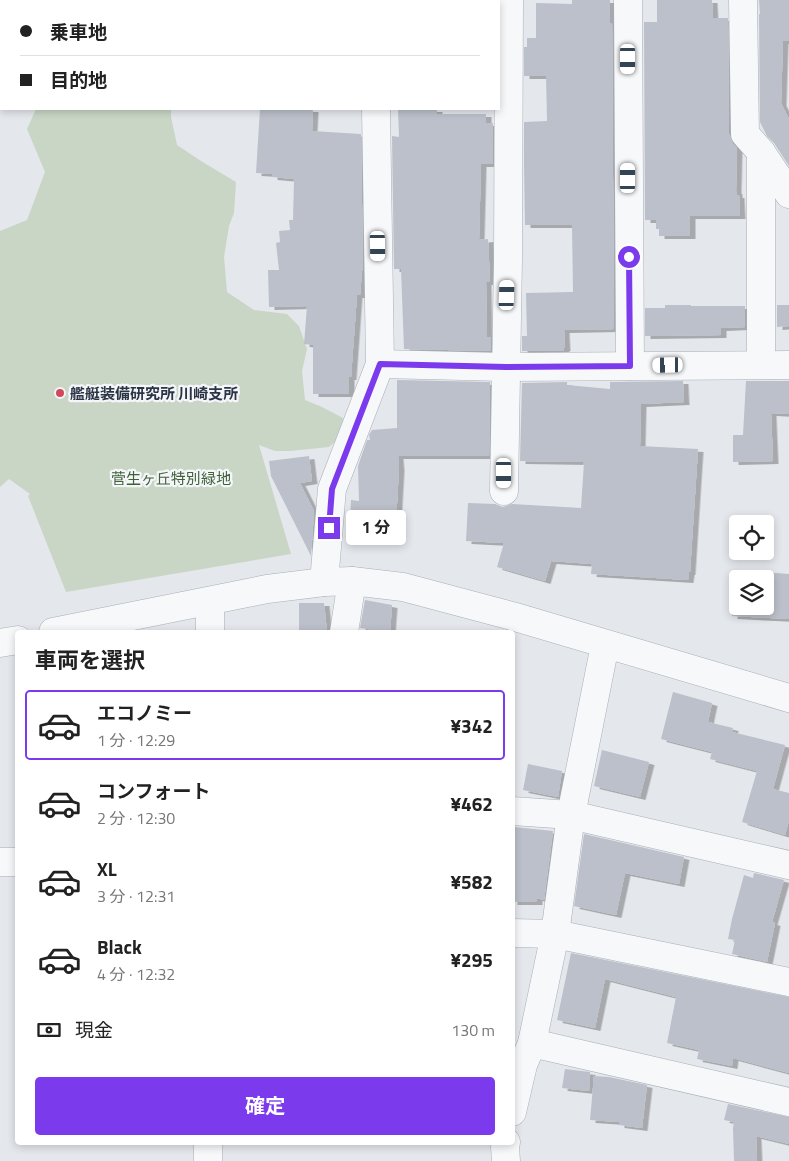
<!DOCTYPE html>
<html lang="ja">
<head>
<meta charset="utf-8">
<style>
	:root { --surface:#fff; --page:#f2f2f2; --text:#222; --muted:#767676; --line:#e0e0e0; --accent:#7c3aed }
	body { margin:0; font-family:"Titillium Web","Noto Sans JP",sans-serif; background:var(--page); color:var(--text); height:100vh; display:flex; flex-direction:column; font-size:19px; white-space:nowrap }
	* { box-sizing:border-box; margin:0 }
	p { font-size:16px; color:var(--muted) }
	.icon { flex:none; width:28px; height:28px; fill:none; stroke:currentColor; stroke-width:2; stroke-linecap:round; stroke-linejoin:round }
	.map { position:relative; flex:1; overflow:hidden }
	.drawer { position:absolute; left:15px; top:630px; width:500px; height:515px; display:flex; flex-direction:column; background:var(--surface); border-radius:5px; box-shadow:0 2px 8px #0003 }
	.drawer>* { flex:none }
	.banner { position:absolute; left:0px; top:0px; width:500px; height:110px; box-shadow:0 2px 8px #0003; display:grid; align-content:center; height:110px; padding:0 20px; background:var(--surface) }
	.fabs { position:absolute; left:729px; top:515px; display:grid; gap:10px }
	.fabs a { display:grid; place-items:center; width:45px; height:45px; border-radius:5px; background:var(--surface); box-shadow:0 2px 8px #0003; font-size:25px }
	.end { position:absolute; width:22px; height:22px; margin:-11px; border:6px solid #7c3aed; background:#fff; box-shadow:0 0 0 2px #fff }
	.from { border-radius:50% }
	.bubble { position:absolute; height:35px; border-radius:5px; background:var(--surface); box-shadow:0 2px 8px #0003; font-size:16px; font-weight:700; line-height:35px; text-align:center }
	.car { position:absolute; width:15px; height:30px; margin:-15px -8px; border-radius:6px; box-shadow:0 0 4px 1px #0007; background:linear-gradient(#fff 24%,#345 0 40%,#fff 0 76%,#345 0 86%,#fff 0) }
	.banner b { display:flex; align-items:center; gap:18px; height:48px; font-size:19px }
	.banner b+b { border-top:1px solid var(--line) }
	.banner i { width:12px; height:12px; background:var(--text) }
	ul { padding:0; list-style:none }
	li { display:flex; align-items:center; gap:15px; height:70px; margin:0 10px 8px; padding:0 10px; border:2px solid transparent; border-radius:5px }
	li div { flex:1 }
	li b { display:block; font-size:19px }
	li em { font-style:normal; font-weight:700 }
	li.on { border-color:var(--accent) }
	li>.icon { width:45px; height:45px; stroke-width:1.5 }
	h2 { padding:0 20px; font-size:22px; line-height:60px }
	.pay { display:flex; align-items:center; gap:12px; height:55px; padding:0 20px; font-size:19px }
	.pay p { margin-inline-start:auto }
	.cta { display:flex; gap:10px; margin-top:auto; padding:10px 20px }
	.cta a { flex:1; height:58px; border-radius:5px; background:var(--accent); color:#fff; font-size:20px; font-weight:700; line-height:58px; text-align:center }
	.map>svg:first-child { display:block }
	.green { fill:#c9d6c5 }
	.building { fill:#bbc0ca; fill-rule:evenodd; filter:url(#shadow) }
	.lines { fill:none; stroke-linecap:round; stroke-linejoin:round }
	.minor-casing { stroke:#a9aeb7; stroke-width:29 }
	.minor { stroke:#f7f8fa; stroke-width:28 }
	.route { stroke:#7c3aed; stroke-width:6 }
	.poi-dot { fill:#d1495b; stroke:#f4f6f9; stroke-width:2 }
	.labels { text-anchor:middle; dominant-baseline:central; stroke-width:4.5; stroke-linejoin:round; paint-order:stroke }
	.poi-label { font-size:15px; font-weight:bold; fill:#2b3445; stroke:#f4f6f9; text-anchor:start }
	.park-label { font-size:15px; fill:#3f6138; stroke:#f4f6f9 }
</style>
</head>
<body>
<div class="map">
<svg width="789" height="1161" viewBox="0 0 789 1161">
	<defs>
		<filter id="shadow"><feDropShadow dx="5.5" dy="3" stdDeviation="0" flood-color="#0004"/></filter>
	</defs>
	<rect width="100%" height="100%" fill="#e4e7ec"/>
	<!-- green -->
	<g class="green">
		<path d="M11,0H214L213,1H12Z"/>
		<path d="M36,109H171V117L177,145L201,161L236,182L234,213L229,226L224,257L227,292L254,310L287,314L299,326L307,349L302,371L305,400L322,407L343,418L342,436L329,447L290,451H275L259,445L291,554L66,592L28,496L30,494L9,479L0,487V231L27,220L45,172L27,129Z"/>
	</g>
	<!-- building -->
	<g class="building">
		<path d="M572,0H610V23H612L614,329L564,330L565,348H564V351H522V336H527L526,293L573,292L572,225H525L524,163V122L547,121L546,76H524V47H527V38H536V3L572,4Z"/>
		<path d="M657,0H712L713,18H728L729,134L733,144L737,148L736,191H737V195H739L740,216H690V236H659V229H656V220H645L644,22H657Z"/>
		<path d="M759,0H789V41H783L781,103L789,119V166L774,143L767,136L760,122L759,14H760Z"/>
		<path d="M260,109H313L312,131L361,134L363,271H362L360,295H357L351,377H349V394H313V345L304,344L307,306L269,307L268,270H279L276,243L280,242L279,231L290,230L289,220H293L294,179L272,177V174L256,173Z"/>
		<path d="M398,109H437V114H486V123H493V164H481L479,240L488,239L490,282H486L487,337H491V351L404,349L401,269H394L392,136L399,137Z"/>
		<path d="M665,305H691V306H745V327L721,328V335L645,336V308H665Z"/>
		<path d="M777,305H789V326L777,327Z"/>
		<path d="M397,380L490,382L489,456H398L399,468L395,540L349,537L351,500L359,501L358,466L367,440H370L369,435L372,430L397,428Z"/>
		<path d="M683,381L684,402L641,404L640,446L698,449L690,572H689L688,580L591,574L592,564L551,561L545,581L497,567L504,543L466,541L468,503L495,504L503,507L512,504L581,508L584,462L520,461L522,383L567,382V385L610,389V382Z"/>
		<path d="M746,381H789V414L771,413L773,461L733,462V435H743Z"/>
		<path d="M309,456L312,481L300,483L314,511L311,556L271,476L269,461Z"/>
		<path d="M763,572L789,574V619L732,616L734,577L763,578ZM738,579H765V606H738Z"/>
		<path d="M365,600L392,605L390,632L360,628Z"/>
		<path d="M299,603H324L327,632H299Z"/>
		<path d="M673,692L712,703L708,722L733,728L732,732L785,745L773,789L789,793V820L785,835L742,822L757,771L710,759L712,752L661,739Z"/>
		<path d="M602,750L649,762L640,797L594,786Z"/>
		<path d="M528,764L562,771L558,797L523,790Z"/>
		<path d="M514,827L553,831L544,900L537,898V902H512V844Z"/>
		<path d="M584,834L684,857L679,884L625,873L616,915L574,906Z"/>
		<path d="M754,873L784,880L772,922L775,923L767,962L732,954L735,940L728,939L732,919L744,875L753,878Z"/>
		<path d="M571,953L789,997V1073L733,1058L732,1066L697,1059L699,1050L667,1043L676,997L605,979L595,1028L557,1020Z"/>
		<path d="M565,1069L590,1072L589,1091L562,1088Z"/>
		<path d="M594,1076L609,1077L647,1085L642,1128L619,1125V1122L590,1120Z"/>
		<path d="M728,1104L789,1117V1144L756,1136L757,1161H734L733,1128L734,1122L724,1120Z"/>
	</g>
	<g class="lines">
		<!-- minor casing -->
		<g class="minor-casing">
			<g id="minor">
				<path d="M628,0L630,366"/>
				<path d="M743,0L745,134L761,152L789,194"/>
				<path d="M377,1V0"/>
				<path d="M380,364L505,367L789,365"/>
				<path d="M761,364V152"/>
				<path d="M504,491L508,259L509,0"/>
				<path d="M324,582L332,489L380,364L376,109"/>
				<path d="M53,632L267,589L324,582L352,581L403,587L512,616L789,698"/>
				<path d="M210,632V601"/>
				<path d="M344,632L352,581"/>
				<path d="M0,643L18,640"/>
				<path d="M512,811L571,815L789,865"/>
				<path d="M0,862H18"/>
				<path d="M512,933L555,934L789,982"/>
				<path d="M532,1043L789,1102"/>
				<path d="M512,1112L523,1065L532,1043L555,934L571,815L605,645"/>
				<path d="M506,1142L505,1147L506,1161"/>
				<path d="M208,1161V1142"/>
			</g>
		</g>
		<!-- minor -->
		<use href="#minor" class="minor"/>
	</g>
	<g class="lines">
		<!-- route -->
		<path class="route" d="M329,528L332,489L380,364L506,367L630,366L629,257"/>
	</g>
	<!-- markers -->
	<circle class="poi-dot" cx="60" cy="393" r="5"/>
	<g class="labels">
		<!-- poi labels -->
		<g class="poi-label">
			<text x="70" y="393">艦艇装備研究所 川崎支所</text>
		</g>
		<!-- park labels -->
		<g class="park-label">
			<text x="171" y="478">菅生ヶ丘特別緑地</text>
		</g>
	</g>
</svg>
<div class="fabs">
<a><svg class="icon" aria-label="locate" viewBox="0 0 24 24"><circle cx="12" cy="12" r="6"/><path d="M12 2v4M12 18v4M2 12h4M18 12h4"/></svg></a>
<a><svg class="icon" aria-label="layers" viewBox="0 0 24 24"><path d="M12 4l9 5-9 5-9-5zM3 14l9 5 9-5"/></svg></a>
</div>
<i class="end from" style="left:629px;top:257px"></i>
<i class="end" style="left:329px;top:528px"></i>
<div class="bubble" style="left:346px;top:510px;width:60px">1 分</div>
<i class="car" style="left:628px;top:59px;rotate:180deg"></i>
<i class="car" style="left:628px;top:178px;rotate:0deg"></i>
<i class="car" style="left:378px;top:246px;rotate:179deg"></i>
<i class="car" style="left:507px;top:295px;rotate:2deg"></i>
<i class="car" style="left:668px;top:365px;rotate:269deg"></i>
<i class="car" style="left:504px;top:473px;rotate:180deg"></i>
<div class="banner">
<b><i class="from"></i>乗車地</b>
<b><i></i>目的地</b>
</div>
<section class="drawer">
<h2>車両を選択</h2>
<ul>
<li class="on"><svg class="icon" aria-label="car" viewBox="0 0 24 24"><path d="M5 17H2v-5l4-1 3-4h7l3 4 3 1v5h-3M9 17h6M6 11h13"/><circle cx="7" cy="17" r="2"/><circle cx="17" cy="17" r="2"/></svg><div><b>エコノミー</b><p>1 分 · 12:29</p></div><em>¥342</em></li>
<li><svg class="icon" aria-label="car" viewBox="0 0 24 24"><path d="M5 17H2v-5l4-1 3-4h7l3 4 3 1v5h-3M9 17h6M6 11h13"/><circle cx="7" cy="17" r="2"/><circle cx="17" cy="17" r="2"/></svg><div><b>コンフォート</b><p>2 分 · 12:30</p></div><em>¥462</em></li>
<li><svg class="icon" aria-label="car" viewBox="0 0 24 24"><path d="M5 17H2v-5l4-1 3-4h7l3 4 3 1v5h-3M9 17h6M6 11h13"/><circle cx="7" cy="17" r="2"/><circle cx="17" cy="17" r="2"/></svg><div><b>XL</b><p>3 分 · 12:31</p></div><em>¥582</em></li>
<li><svg class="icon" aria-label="car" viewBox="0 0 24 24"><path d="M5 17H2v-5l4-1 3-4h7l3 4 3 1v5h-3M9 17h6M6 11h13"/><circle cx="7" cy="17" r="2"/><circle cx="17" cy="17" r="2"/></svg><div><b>Black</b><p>4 分 · 12:32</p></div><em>¥295</em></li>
</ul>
<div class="pay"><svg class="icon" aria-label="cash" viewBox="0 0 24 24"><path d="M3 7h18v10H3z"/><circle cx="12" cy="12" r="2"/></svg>現金<p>130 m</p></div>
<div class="cta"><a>確定</a></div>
</section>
</div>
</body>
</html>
